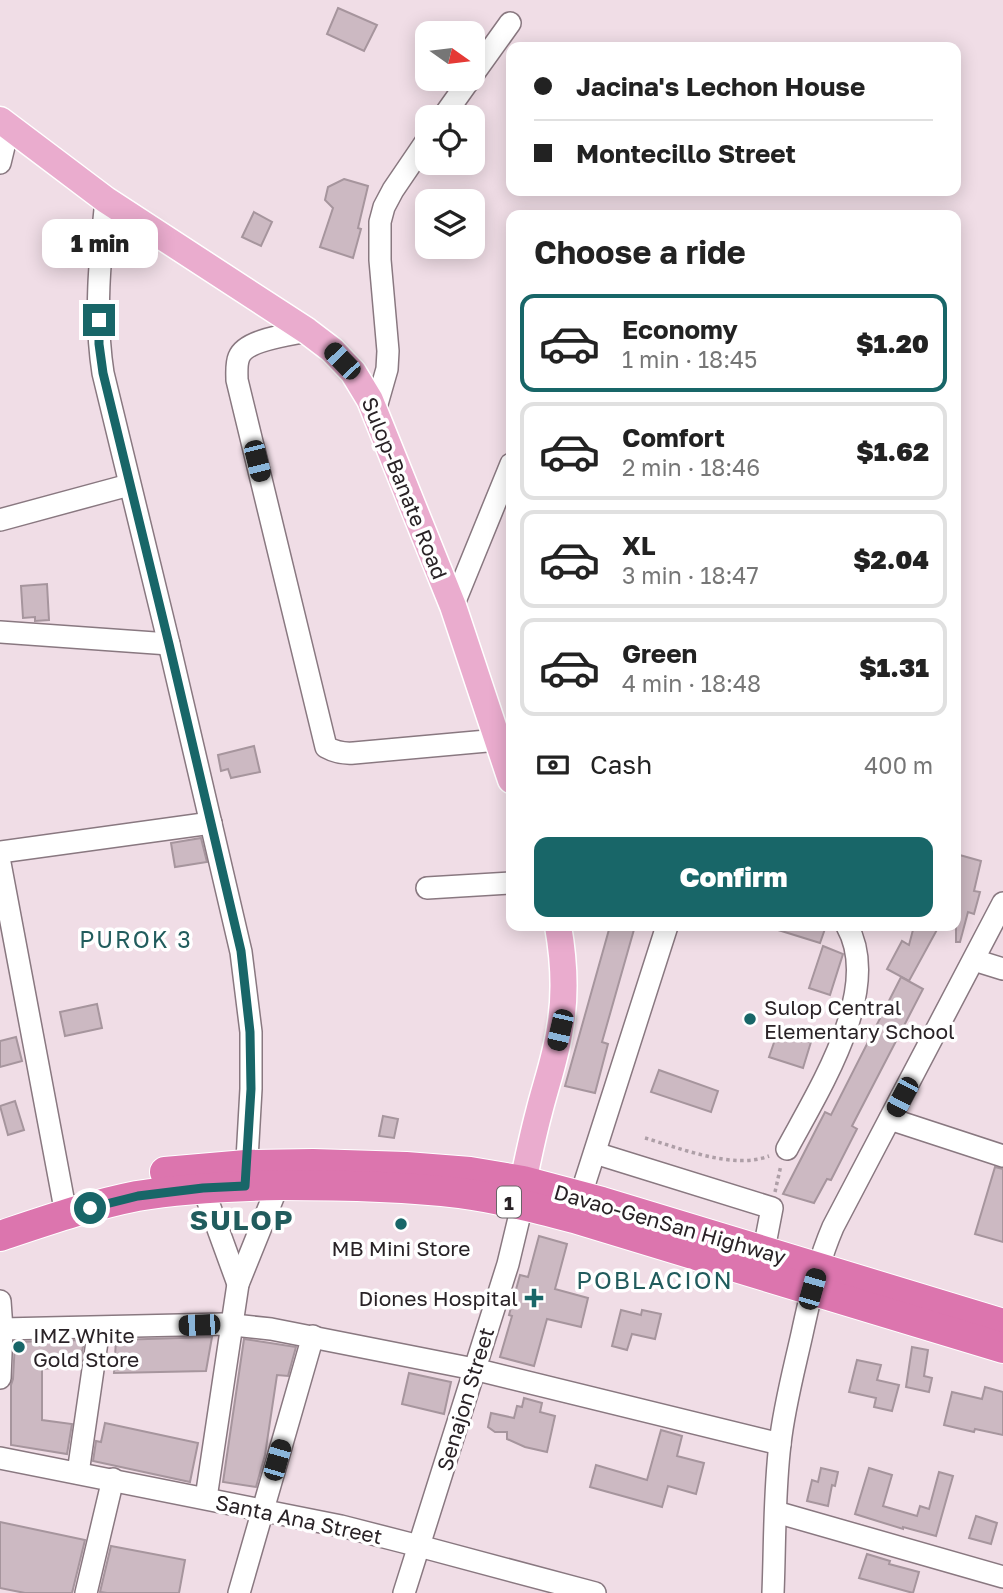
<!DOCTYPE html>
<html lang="en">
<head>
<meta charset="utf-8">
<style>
	:root { --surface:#fff; --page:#f2f2f2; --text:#222; --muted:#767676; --line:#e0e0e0; --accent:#186668 }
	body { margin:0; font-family:"Golos Text",sans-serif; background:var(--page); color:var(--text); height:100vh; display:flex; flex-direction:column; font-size:26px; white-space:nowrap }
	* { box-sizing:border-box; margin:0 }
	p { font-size:23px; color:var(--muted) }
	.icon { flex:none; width:38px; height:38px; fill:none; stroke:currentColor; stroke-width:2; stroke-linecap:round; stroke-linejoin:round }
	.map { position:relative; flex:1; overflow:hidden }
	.drawer { position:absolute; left:506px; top:210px; width:455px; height:721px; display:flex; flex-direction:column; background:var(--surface); border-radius:14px; box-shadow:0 4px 18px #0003 }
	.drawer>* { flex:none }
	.top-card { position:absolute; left:506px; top:42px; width:455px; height:154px; border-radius:14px; box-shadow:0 4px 18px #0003; display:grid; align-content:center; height:154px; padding:0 28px; background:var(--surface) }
	.needle { width:46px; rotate:104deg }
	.tools { position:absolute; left:415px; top:21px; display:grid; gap:14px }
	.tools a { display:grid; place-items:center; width:70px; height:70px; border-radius:14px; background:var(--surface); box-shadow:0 4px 18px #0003; font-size:35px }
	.end { position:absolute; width:32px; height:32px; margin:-16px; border:9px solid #186668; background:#fff; box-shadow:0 0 0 4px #fff }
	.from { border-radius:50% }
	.bubble { position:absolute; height:49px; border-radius:14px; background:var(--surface); box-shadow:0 4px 18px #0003; font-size:23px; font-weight:800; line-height:49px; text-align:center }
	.car { position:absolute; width:21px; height:42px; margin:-21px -10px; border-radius:9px; box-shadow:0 0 5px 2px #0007; background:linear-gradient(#222 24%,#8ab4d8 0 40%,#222 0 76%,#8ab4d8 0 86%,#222 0) }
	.top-card b { display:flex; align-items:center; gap:24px; height:66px; font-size:26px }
	.top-card b+b { border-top:2px solid var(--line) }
	.top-card i { width:18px; height:18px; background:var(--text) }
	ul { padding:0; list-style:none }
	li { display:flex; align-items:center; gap:21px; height:98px; margin:0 14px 10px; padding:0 14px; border:4px solid var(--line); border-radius:14px }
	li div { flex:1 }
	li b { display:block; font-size:26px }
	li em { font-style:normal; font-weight:800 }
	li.selected { border-color:var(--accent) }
	li>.icon { width:63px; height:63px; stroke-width:1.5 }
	h2 { padding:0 28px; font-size:32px; line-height:84px }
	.pay { display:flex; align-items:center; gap:18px; height:77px; padding:0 28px; font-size:26px }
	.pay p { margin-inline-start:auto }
	.primary-button { display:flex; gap:14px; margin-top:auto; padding:14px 28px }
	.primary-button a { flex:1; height:80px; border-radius:14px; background:var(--accent); color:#fff; font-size:28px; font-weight:800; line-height:80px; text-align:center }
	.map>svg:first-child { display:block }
	.building { fill:#ccb9c2; stroke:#a6959d; stroke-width:2 }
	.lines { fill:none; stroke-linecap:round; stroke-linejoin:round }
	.minor-casing { stroke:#897880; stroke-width:24 }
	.major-casing { stroke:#fff; stroke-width:29 }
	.highway-casing { stroke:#fff; stroke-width:32 }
	.path { stroke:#ae9fa7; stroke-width:3.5; stroke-dasharray:3.5 3.5; stroke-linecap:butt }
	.minor { stroke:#fff; stroke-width:21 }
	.major { stroke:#eaacce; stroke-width:26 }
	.highway { stroke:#dc75ae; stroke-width:30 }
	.route { stroke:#186668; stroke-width:9 }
	.poi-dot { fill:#186668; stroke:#fff; stroke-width:2.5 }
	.labels { text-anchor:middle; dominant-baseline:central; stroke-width:7; stroke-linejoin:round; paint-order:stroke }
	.shield { fill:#fff; stroke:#696467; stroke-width:2 }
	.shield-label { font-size:19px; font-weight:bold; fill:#292226 }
	.street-label { font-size:21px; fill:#292226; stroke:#fff }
	.poi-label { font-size:21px; fill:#292226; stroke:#fff; text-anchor:start }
	.neighbourhood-label { font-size:23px; letter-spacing:2px; fill:#215c5d; stroke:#fff }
	.quarter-label { font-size:24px; letter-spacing:2px; fill:#215c5d; stroke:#fff }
	.district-label { font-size:28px; font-weight:bold; letter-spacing:2px; fill:#215c5d; stroke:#fff }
</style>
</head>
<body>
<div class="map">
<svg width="1003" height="1593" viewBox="0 0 1003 1593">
	<rect width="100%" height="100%" fill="#f0dde6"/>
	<!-- building -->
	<g class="building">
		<path d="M338,8L377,25L364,51L327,34Z"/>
		<path d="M344,179L368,186L358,228L361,229L353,258L320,247L333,208L325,200L328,187Z"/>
		<path d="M254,212L272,222L261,246L242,237Z"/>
		<path d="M47,584L49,620L35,621V617L23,618L21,586Z"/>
		<path d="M254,746L260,772L231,778L228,769L221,771L218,755Z"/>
		<path d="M201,838L207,862L175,867L171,843Z"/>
		<path d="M956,854L981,861L974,891L980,892L974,914L968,912L960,942H956Z"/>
		<path d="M610,926H635L602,1042L608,1044L595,1093L565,1086Z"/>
		<path d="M776,926H826L820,943L775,929Z"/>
		<path d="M914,926H939L909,981L887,969L902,941L909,945Z"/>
		<path d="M823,946L843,954L830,995L809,988Z"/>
		<path d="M901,977L923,989L852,1126L857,1129L831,1180L827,1179L814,1203L783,1194L825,1112L831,1115Z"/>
		<path d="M97,1004L102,1028L65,1036L60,1012Z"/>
		<path d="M778,1031L811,1042L803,1068L769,1057Z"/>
		<path d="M16,1037L22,1061L0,1067V1041Z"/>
		<path d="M659,1070L718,1091L711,1112L651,1092Z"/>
		<path d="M15,1101L24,1130L8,1135L0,1106Z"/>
		<path d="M383,1116L398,1119L394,1138L379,1136Z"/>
		<path d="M995,1167L1003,1169V1242L975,1234Z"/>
		<path d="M539,1236L567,1244L555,1289L588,1298L581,1327L547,1319L534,1366L500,1357L512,1316L509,1315L520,1275L528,1277Z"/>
		<path d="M621,1310L641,1315L642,1310L661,1314L655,1339L632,1334L627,1350L612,1346Z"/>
		<path d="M212,1337L206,1371L114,1373L116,1340Z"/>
		<path d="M244,1339L296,1347L288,1376L277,1375L265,1455L256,1487L223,1482Z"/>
		<path d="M84,1340L80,1365L42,1369V1420L72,1424L67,1454L11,1445V1385L13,1379L15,1342Z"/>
		<path d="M912,1347L928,1350L924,1376L932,1378L929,1392L906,1387Z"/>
		<path d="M857,1360L881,1365L877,1380L899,1385L892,1411L874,1407L876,1398L849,1392Z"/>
		<path d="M409,1373L451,1382L444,1414L402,1404Z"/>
		<path d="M985,1387L1003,1392V1435L975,1429L974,1432L944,1425L952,1392L982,1399Z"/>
		<path d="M524,1398L542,1403L540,1412L555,1416L547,1452L525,1447L507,1439V1432H495L488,1427L491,1413L514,1418L517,1406L522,1407Z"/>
		<path d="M105,1423L198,1443L190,1482L93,1461L96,1441L101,1442Z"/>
		<path d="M661,1430L682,1436L677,1456L704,1463L696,1494L668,1486L662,1507L590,1487L596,1465L647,1480Z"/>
		<path d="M821,1468L838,1472L835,1486L832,1485L828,1506L807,1501L812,1480L818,1482Z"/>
		<path d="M869,1468L892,1475L883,1506L917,1516L920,1506L929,1509L939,1472L953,1476L936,1536L903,1527V1529L855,1514Z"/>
		<path d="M976,1516L997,1523L991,1544L969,1538Z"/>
		<path d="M0,1522L85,1540L72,1593H25L0,1588Z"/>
		<path d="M111,1546L185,1560L179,1593H107L100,1592Z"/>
		<path d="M867,1554L890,1561L889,1564L919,1572L913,1593L859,1578Z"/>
	</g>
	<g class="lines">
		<!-- minor casing -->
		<g class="minor-casing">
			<g id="minor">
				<path d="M472,76L510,23"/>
				<path d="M443,117L470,79"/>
				<path d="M0,163L9,126"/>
				<path d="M106,200C100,258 94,315 103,373L169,644L241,952L251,1032V1089L246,1177"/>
				<path d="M307,331C290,335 246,339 239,357C236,364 237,373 237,380L326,747C335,752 343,754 354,753L498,740"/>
				<path d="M375,411L387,369L388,351L380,260V222L384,207L393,190L427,140"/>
				<path d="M0,520L129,485"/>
				<path d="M453,606L511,464"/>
				<path d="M0,632L169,644"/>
				<path d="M0,852L211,823"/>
				<path d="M0,863L66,1214"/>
				<path d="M427,888L511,883"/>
				<path d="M974,960L1003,969"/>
				<path d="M890,1119L1003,1156"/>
				<path d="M787,1149C818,1091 883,990 847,926"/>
				<path d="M595,1153L772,1208L761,1265"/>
				<path d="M203,1188L238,1284"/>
				<path d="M577,1207L667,926"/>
				<path d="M0,1301L2,1329L0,1378"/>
				<path d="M2,1329L224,1324L271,1329L474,1369L780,1444"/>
				<path d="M0,1458L341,1526L419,1546L595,1593"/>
				<path d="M78,1473L99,1328"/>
				<path d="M206,1498L238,1284L278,1185"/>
				<path d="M776,1512L1003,1577"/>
				<path d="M86,1593L113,1479"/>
				<path d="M239,1593L313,1336"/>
				<path d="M404,1593L508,1264L520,1214L518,1203"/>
				<path d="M773,1593C775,1544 774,1493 780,1444C784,1407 794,1370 802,1334C810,1297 818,1262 833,1227L1003,903"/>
			</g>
		</g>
		<!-- major casing -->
		<g class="major-casing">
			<g id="major">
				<path d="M0,120L106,200L307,331L332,350L353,372L370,400L453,606L511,780"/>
				<path d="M519,1202C525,1172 531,1142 539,1112C546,1084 556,1057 560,1028C566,994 564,960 558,926"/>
			</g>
		</g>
		<!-- highway casing -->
		<g class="highway-casing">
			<g id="highway">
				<path d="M165,1172L246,1165L313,1164L406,1167L470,1172L523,1181L602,1202L1003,1324"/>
				<path d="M0,1236C45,1221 91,1205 137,1196C184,1188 233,1186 280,1185C340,1185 400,1186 460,1193C498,1198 536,1208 574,1218L1003,1348"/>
			</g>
		</g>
		<!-- path -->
		<g class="path">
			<path d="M645,1138C680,1148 733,1170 769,1156"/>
			<path d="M775,1192L781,1165"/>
		</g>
		<!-- minor -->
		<use href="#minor" class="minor"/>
		<!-- major -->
		<use href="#major" class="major"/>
		<!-- highway -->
		<use href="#highway" class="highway"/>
	</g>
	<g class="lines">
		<!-- route -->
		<path class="route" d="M90,1208L138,1196L203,1188L245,1186L251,1089L250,1032L241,951L169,644L103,373L99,344V320"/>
	</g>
	<!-- markers -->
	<g class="poi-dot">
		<circle cx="750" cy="1019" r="7"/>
		<circle cx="401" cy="1224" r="7"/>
		<path d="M530.5 1287.5h7v7h7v7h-7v7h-7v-7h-7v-7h7z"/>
		<circle cx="19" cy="1347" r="7"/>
	</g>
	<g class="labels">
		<!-- shield labels -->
		<rect class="shield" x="497" y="1186.5" width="24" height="31" rx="5"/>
		<g class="shield-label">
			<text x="509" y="1202">1</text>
		</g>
		<!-- street labels -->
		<g class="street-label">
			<text transform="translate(405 488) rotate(68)">Sulop-Banate Road</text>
			<text transform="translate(670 1224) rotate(16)">Davao-GenSan Highway</text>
			<text transform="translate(465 1399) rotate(-73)">Senajon Street</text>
			<text transform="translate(299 1519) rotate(12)">Santa Ana Street</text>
		</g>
		<!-- poi labels -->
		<g class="poi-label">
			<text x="764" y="1007">Sulop Central<tspan x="764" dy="24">Elementary School</tspan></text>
			<text x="401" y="1248" text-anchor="middle">MB Mini Store</text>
			<text x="518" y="1298" text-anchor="end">Diones Hospital</text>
			<text x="33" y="1335">IMZ White<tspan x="33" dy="24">Gold Store</tspan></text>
		</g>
		<!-- neighbourhood labels -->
		<g class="neighbourhood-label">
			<text x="136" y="939">PUROK 3</text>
		</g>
		<!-- quarter labels -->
		<g class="quarter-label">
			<text x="655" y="1279">POBLACION</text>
		</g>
		<!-- district labels -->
		<g class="district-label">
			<text x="242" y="1219">SULOP</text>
		</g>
	</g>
</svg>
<div class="tools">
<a><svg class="needle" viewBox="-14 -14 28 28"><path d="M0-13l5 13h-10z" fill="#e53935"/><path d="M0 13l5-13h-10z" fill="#767676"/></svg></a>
<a><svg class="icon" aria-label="locate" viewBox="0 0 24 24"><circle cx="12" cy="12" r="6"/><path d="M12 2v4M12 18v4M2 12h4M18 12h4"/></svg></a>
<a><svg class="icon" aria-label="layers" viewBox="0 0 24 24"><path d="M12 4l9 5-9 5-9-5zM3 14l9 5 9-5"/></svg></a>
</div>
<i class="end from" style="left:90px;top:1208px"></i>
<i class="end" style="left:99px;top:320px"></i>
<div class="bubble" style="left:42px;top:219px;width:116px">1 min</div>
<i class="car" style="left:342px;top:361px;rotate:316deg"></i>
<i class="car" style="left:257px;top:461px;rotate:166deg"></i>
<i class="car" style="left:560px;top:1030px;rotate:193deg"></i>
<i class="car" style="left:902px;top:1097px;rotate:208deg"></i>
<i class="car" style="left:812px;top:1289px;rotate:16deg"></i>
<i class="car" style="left:199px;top:1325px;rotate:268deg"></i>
<i class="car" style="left:277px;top:1460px;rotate:16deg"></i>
<div class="top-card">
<b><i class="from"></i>Jacina's Lechon House</b>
<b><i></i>Montecillo Street</b>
</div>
<section class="drawer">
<h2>Choose a ride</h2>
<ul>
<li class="selected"><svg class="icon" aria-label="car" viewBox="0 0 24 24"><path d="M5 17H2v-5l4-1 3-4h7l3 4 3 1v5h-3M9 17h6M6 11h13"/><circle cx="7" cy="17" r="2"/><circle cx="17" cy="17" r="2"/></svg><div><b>Economy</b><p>1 min · 18:45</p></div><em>$1.20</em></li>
<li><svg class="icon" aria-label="car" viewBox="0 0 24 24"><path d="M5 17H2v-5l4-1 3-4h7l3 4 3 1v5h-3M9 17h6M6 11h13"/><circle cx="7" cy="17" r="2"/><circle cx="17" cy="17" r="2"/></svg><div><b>Comfort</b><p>2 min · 18:46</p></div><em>$1.62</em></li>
<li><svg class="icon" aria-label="car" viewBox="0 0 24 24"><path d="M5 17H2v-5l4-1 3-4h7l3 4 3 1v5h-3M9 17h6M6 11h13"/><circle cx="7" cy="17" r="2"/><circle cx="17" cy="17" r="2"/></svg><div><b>XL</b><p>3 min · 18:47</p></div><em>$2.04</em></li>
<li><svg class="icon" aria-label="car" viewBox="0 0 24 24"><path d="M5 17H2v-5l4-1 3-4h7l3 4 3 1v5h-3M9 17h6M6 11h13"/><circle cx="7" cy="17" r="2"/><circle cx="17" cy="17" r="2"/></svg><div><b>Green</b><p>4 min · 18:48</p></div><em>$1.31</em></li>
</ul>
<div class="pay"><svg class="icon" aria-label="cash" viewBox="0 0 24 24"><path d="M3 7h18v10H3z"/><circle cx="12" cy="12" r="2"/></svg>Cash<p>400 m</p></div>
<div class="primary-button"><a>Confirm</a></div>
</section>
</div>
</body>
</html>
